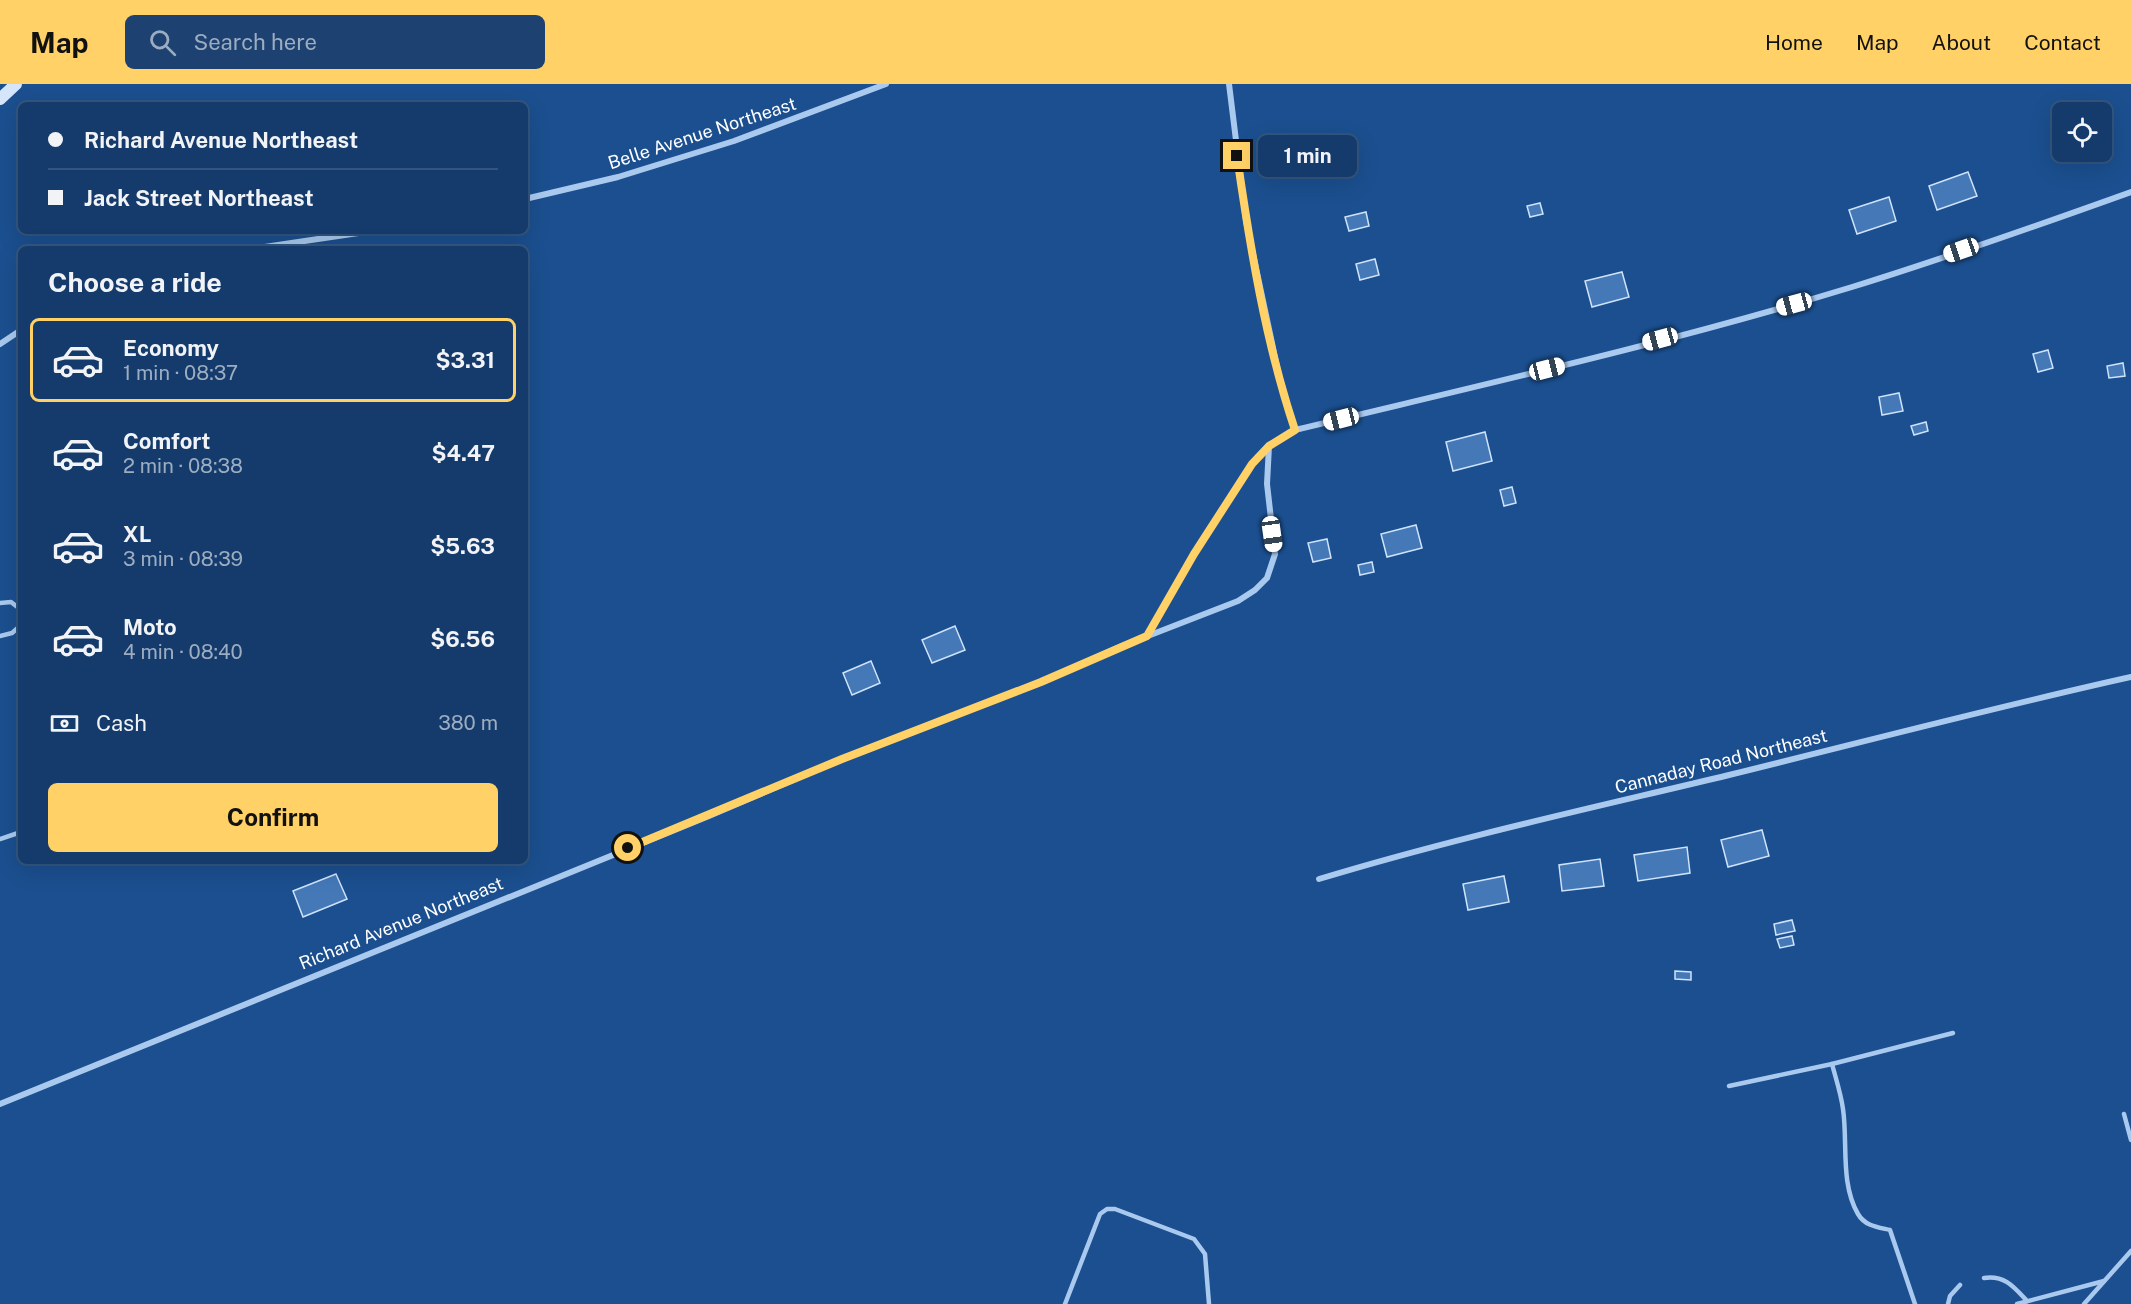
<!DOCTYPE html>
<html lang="en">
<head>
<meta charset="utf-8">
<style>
	:root { --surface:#143b6b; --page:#1d4271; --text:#f1f3f6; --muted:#9dadc1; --line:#33557e; --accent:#ffd166 }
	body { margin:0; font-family:"Public Sans",sans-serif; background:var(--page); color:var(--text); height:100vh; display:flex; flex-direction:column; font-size:22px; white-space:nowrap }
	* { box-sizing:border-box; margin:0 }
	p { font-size:20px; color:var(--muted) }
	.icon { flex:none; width:33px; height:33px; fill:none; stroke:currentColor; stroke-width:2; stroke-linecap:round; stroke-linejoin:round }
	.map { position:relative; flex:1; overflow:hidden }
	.side { position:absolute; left:18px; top:162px; width:510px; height:618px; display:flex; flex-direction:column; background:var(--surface); border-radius:9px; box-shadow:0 6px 24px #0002,0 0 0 2px var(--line) }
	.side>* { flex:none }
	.banner { position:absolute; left:18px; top:18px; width:510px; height:132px; border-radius:9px; box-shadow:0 6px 24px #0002,0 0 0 2px var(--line); display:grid; align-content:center; height:132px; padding:0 30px; background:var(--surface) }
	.tools { position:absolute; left:2052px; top:18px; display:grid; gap:12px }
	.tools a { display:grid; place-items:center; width:60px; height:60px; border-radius:9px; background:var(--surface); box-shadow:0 6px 24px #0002,0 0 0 2px var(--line); font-size:30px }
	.end { position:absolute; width:27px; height:27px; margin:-14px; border:8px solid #ffd166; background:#111; box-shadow:0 0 0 3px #111 }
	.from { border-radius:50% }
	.bubble { position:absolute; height:42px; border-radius:9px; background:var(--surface); box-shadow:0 6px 24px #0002,0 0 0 2px var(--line); font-size:20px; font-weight:700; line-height:42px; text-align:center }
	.car { position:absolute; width:18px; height:36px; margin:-18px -9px; border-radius:8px; box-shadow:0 0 4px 2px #0007; background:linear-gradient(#fff 24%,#345 0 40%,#fff 0 76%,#345 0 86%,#fff 0) }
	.banner b { display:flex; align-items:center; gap:21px; height:57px; font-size:22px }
	.banner b+b { border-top:2px solid var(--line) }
	.banner i { width:15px; height:15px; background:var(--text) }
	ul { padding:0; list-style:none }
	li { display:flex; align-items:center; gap:18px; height:84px; margin:0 12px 9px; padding:0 18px; border:3px solid transparent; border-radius:9px }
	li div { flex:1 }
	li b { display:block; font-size:22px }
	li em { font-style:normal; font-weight:700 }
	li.on { border-color:var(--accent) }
	li>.icon { width:54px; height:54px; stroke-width:1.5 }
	h2 { padding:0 30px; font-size:27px; line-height:72px }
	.pay { display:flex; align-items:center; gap:15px; height:66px; padding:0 30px; font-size:22px }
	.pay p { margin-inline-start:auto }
	.cta { display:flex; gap:12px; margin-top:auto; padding:12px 30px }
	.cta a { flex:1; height:69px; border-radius:9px; background:var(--accent); color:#111; font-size:24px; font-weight:700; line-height:69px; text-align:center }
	header { display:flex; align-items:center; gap:36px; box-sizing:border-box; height:84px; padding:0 30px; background:var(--accent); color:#111 }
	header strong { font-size:28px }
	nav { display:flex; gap:33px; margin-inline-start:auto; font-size:21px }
	.search { width:420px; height:54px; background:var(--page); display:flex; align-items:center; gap:15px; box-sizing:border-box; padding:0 21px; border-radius:9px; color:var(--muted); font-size:22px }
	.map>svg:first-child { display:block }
	.building { fill:#4478b7; stroke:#cfe3fa; stroke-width:1.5 }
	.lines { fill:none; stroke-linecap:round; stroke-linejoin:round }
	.lane { stroke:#a9c9ee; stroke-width:4.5 }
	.street { stroke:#a9c9ee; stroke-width:6 }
	.secondary { stroke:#d6e6fa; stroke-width:12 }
	.route { stroke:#ffd166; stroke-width:8 }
	.labels { text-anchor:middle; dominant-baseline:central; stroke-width:4.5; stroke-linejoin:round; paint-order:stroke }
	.street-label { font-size:18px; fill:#fff; stroke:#1b4f8f }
</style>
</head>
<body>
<header>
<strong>Map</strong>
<div class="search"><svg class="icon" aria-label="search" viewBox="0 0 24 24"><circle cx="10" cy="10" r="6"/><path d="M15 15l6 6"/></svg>Search here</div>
<nav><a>Home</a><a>Map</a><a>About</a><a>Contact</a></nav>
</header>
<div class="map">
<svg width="2131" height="1220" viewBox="0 0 2131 1220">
	<rect width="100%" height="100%" fill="#1b4f8f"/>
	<!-- building -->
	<g class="building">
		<path d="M1968,88L1977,112L1937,126L1929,102Z"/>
		<path d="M1889,113L1896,137L1857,150L1849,126Z"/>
		<path d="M1540,119L1543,130L1530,133L1527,122Z"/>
		<path d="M1366,128L1369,142L1349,147L1345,133Z"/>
		<path d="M1375,175L1379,191L1360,196L1356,180Z"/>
		<path d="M1622,188L1629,213L1592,223L1585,197Z"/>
		<path d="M2048,266L2053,284L2038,288L2033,270Z"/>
		<path d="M2123,279L2125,292L2109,294L2107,282Z"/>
		<path d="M1899,309L1903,327L1882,331L1879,313Z"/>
		<path d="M1926,338L1928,347L1914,351L1911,342Z"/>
		<path d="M1485,348L1492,377L1453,387L1446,358Z"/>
		<path d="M1512,403L1516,419L1504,422L1500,406Z"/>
		<path d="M1416,441L1422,464L1387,473L1381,450Z"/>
		<path d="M1327,455L1331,474L1313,478L1308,459Z"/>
		<path d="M1372,478L1374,488L1360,491L1358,481Z"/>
		<path d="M955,542L965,566L932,579L922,556Z"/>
		<path d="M871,577L880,599L852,611L843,589Z"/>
		<path d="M1762,746L1769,772L1728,783L1721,756Z"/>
		<path d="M1687,763L1690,789L1638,797L1634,771Z"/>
		<path d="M1600,775L1604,802L1562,807L1559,781Z"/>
		<path d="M336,790L347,815L303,833L293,807Z"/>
		<path d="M1504,792L1509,818L1468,826L1463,800Z"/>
		<path d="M1792,836L1795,847L1776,851L1774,840Z"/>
		<path d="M1792,852L1794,861L1780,864L1777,855Z"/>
		<path d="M1675,887L1691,888V896L1675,895Z"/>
	</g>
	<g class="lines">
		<!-- lane -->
		<g class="lane">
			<path d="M0,519L11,518L20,525V542L12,549L0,552"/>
			<path d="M0,755L21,748"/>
			<path d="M1832,980L1953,949"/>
			<path d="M1729,1002L1832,980C1836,995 1841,1010 1843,1025C1848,1059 1840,1099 1858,1130C1865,1142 1877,1143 1890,1146L1915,1220"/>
			<path d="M2124,1030L2131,1056"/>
			<path d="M1984,1194C2005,1191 2014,1203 2027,1217"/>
			<path d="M1065,1220L1100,1130L1107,1125H1115L1194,1155L1205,1170L1209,1220"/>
			<path d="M1948,1220L1950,1212L1960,1201"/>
			<path d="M2017,1220L2104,1197"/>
			<path d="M2084,1220L2131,1167"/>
		</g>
		<!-- street -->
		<g class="street">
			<path d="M1229,0L1246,137L1279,292L1295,346"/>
			<path d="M525,115L618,93L734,57L886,0"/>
			<path d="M250,165L372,147"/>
			<path d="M0,260L21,246"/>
			<path d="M1147,552L1194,470L1252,380L1269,362L1295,346C1481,301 1669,259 1852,203C1946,174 2039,141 2131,108"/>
			<path d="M1319,795C1454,754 1592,724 1729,691C1863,658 1996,623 2131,593"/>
			<path d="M0,1020L709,732L842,675L1041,598L1122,562L1238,517L1255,506L1267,494L1275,470L1267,400L1269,362"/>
		</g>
		<!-- secondary -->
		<path class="secondary" d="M0,15L16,0"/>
	</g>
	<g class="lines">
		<!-- route -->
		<path class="route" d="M628,764L842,675L1041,598L1147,552L1194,470L1252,380L1269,362L1295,346C1266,260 1250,163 1237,72"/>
	</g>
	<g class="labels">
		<!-- street labels -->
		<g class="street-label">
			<text transform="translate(702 49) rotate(-18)">Belle Avenue Northeast</text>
			<text transform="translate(1721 677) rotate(-14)">Cannaday Road Northeast</text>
			<text transform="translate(401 839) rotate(-22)">Richard Avenue Northeast</text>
		</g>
	</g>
</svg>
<div class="tools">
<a><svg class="icon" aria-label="locate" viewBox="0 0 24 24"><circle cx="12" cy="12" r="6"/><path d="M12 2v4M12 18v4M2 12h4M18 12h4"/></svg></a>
</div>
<i class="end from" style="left:628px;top:764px"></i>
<i class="end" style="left:1237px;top:72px"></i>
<div class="bubble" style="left:1258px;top:51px;width:99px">1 min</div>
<i class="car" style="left:1961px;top:166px;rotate:251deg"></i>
<i class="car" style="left:1794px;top:220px;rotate:255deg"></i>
<i class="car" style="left:1660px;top:255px;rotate:255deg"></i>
<i class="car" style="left:1547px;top:285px;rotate:76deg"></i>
<i class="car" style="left:1341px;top:335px;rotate:256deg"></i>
<i class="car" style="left:1272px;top:450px;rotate:172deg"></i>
<div class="banner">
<b><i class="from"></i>Richard Avenue Northeast</b>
<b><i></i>Jack Street Northeast</b>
</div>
<section class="side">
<h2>Choose a ride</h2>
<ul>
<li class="on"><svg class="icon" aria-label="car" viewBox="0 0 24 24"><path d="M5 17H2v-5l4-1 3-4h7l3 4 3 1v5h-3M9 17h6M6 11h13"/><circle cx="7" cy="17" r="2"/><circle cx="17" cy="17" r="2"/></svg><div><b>Economy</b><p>1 min · 08:37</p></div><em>$3.31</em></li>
<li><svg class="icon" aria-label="car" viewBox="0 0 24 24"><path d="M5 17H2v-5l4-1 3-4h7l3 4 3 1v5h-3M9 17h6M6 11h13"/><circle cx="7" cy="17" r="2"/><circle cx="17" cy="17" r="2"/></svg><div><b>Comfort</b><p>2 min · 08:38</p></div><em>$4.47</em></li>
<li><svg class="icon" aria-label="car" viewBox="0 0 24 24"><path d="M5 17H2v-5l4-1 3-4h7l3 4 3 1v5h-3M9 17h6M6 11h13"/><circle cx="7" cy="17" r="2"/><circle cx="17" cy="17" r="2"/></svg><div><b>XL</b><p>3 min · 08:39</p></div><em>$5.63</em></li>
<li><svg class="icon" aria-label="car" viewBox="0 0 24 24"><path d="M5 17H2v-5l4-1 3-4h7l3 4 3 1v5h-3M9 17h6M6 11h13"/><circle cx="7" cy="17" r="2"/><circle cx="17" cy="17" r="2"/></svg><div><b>Moto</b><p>4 min · 08:40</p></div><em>$6.56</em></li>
</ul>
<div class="pay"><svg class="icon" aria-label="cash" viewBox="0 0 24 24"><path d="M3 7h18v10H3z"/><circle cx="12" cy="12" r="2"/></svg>Cash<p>380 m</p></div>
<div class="cta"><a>Confirm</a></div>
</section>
</div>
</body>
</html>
